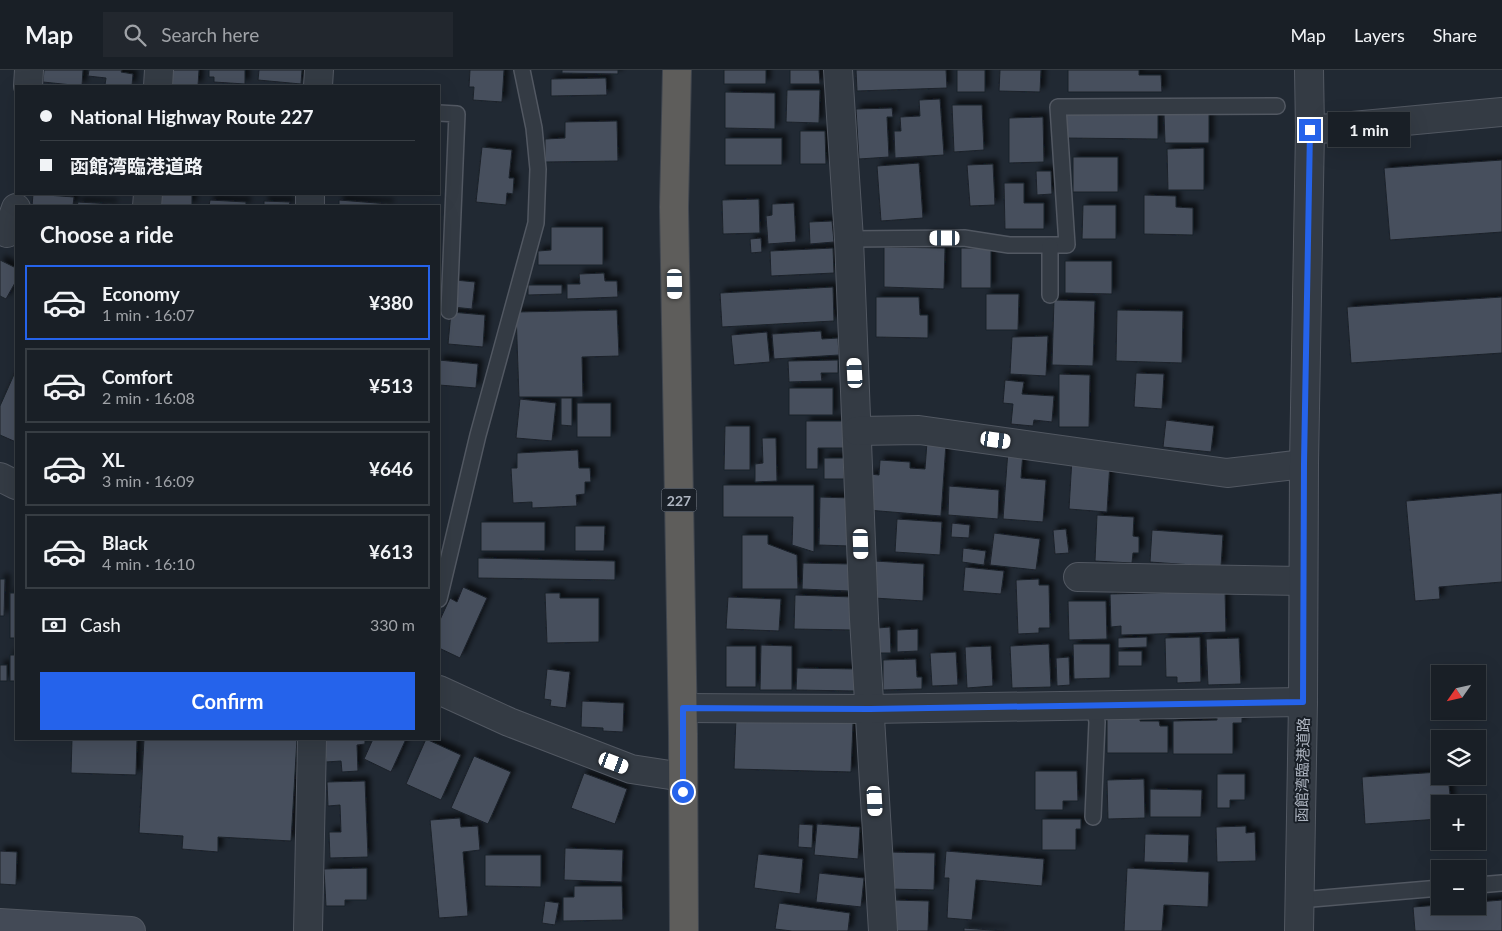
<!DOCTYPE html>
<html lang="en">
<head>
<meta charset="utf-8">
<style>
	:root { --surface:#191f26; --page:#22272e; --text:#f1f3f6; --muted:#9fa2a7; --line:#373d43; --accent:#2563eb }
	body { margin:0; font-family:Lato,"Noto Sans JP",sans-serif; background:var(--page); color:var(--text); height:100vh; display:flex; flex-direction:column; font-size:19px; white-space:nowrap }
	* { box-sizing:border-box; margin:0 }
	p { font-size:16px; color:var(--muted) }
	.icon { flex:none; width:28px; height:28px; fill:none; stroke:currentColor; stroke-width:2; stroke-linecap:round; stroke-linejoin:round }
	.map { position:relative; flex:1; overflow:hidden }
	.panel { position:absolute; left:15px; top:135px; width:425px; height:535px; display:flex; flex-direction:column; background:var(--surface); border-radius:0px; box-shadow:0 5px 20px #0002,0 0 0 1px var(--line) }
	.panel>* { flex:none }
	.banner { position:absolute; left:15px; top:15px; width:425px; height:110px; border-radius:0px; box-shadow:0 5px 20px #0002,0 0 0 1px var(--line); display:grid; align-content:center; height:110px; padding:0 25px; background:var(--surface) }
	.needle { width:32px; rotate:236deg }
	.controls { position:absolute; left:1431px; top:595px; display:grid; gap:10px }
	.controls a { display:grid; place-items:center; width:55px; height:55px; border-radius:0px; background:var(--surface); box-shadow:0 5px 20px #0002,0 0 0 1px var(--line); font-size:25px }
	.end { position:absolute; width:22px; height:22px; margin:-11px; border:6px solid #2563eb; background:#fff; box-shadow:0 0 0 2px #fff }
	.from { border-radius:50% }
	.bubble { position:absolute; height:35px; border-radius:0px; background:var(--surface); box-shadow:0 5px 20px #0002,0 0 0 1px var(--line); font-size:16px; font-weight:700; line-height:35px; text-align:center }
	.car { position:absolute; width:15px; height:30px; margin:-15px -8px; border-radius:6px; box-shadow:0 0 4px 1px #0007; background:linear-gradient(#fff 24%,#345 0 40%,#fff 0 76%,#345 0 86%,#fff 0) }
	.banner b { display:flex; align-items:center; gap:18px; height:48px; font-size:19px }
	.banner b+b { border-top:1px solid var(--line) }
	.banner i { width:12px; height:12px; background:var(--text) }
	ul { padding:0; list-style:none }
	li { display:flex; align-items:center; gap:15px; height:75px; margin:0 10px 8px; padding:0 15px; border:2px solid var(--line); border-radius:0px }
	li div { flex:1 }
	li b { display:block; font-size:19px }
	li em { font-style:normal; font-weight:700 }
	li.active { border-color:var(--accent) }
	li>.icon { width:45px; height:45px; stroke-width:1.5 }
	h2 { padding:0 25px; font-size:22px; line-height:60px }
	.pay { display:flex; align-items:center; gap:12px; height:55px; padding:0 25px; font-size:19px }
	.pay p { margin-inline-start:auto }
	.cta { display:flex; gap:10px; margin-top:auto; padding:10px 25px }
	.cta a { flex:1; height:58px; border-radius:0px; background:var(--accent); color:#fff; font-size:20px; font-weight:700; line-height:58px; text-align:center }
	header { display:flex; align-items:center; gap:30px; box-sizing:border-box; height:70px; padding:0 25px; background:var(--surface); border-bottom:1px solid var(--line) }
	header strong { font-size:24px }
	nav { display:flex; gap:28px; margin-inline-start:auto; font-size:18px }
	.search { width:350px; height:45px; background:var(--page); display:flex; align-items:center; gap:12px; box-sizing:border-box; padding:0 18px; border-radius:0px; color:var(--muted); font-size:19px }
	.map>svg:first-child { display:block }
	.building { fill:#47505d; stroke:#1c222a; filter:url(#shadow) }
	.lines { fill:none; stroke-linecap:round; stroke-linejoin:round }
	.service-casing { stroke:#525862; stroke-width:18 }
	.minor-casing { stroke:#525862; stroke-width:30 }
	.tertiary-casing { stroke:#525862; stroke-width:30 }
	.secondary-casing { stroke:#525862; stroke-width:30 }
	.trunk-casing { stroke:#3f454e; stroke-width:30 }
	.service { stroke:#343b44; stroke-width:15 }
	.minor { stroke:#343b44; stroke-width:28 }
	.tertiary { stroke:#343b44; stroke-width:28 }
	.secondary { stroke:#434a56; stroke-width:28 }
	.trunk { stroke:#5e5d5b; stroke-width:28 }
	.route { stroke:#2563eb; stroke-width:6 }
	.labels { text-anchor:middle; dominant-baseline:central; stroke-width:4; stroke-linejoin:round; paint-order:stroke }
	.shield { fill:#1a2028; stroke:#828893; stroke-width:1 }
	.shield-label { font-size:14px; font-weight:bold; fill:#aeb5c1 }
	.street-label { font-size:15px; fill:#aeb5c1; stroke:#1a2028 }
</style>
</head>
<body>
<header>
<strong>Map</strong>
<div class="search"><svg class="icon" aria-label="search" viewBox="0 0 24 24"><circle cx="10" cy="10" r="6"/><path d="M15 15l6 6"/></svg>Search here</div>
<nav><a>Map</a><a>Layers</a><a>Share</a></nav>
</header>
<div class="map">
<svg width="1502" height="861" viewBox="0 0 1502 861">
	<defs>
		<filter id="shadow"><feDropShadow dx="4.5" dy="-4.5" stdDeviation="2.5" flood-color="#0009"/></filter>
	</defs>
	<rect width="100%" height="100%" fill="#212933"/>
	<!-- building -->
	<g class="building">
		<path d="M44,0H83L82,16L43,12Z"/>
		<path d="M89,0H122L121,2L133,4L132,16L105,15L106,8L88,6Z"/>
		<path d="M171,0H199L198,16H170Z"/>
		<path d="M209,0H245V14L214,12V7H209Z"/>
		<path d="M259,0H302L301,14L258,10Z"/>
		<path d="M470,0H504L502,32L473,30L474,17H469Z"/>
		<path d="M562,0H618V4L562,3Z"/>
		<rect x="724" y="0" width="42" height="14"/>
		<path d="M790,0H819L820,14H790Z"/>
		<path d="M856,0H946L947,18L857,21Z"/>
		<rect x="957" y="0" width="28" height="22"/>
		<path d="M1000,0H1041L1040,22L999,21Z"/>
		<path d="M1068,0H1139V5H1161L1162,22H1068Z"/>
		<path d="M606,8L607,25L551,26V9Z"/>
		<path d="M787,20H820L819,53L786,52Z"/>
		<path d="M725,22L775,23V59L725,58Z"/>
		<path d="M940,29L944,85L895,88L894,61H901L900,47L920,46L919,30Z"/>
		<path d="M952,35H982L984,80L954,82Z"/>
		<path d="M892,38L893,47H887L889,87L859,89L856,39Z"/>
		<path d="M1209,43V73H1165L1164,44Z"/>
		<path d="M1065,44H1158V69L1065,68Z"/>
		<path d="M1043,47L1044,92L1009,93V48Z"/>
		<path d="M617,51L618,91L545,92V69L565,68V52Z"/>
		<path d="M800,61H825L826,94H800Z"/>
		<rect x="725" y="68" width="57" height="27"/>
		<path d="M482,77L512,80L509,108H514L513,124L507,123L506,135L476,132Z"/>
		<path d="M1204,78V120H1168L1167,79Z"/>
		<rect x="1073" y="87" width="45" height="35"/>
		<path d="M1502,90V162L1390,170L1384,98Z"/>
		<path d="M919,93L923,148L881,151L877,96Z"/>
		<path d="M993,94L995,135L970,136L967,95Z"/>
		<path d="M1036,101H1051L1052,124L1037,125Z"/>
		<path d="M1004,113H1024V133H1044V159H1005Z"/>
		<path d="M33,124L74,127L73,136H32Z"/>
		<path d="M161,124L192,125V136H160Z"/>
		<path d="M1144,125L1176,126V137L1193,138V165L1144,164Z"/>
		<path d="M759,129L760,163L723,164L722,130Z"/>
		<path d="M210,130L246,132V136H209Z"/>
		<path d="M339,130L389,134V136H339Z"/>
		<path d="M264,131L290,132L289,136H264Z"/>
		<path d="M78,132L113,134L112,136H77Z"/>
		<path d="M794,133L796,172L768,174L766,146L772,145V134Z"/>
		<path d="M1083,135H1116V169H1082Z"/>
		<path d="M832,151L834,172L810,174L809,152Z"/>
		<path d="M551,157H603V195H538V181L551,180Z"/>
		<path d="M761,168L762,182L751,183L750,169Z"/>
		<path d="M884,177L945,178L944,219L884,217Z"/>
		<path d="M833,178L834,203L771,206L770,181Z"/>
		<rect x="961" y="178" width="30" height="40"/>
		<path d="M0,190L16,198V211L6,229L0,226Z"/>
		<path d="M1065,191H1112V224L1065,223Z"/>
		<path d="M604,203L605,211H617L618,227L567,229V214H580L579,204Z"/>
		<path d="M455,210L475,212L472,239L453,237Z"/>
		<path d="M528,215H562V224L528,225Z"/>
		<path d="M833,217L834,251L722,257L720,223Z"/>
		<path d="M986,224H1019L1018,260H986Z"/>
		<path d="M876,227H919L920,245H928V268L876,267Z"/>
		<path d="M1502,227V283L1351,293L1347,237Z"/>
		<path d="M1054,230L1095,231L1093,296L1052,295Z"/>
		<path d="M617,240L619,286L582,287L583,327H519L516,242Z"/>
		<path d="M1117,240L1183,241L1182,293L1116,291Z"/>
		<path d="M451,242L485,245L483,277L448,274Z"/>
		<path d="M821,261L822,269L838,268L839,285L774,289L772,264Z"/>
		<path d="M767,262L770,292L734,295L731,265Z"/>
		<path d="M1048,266L1046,306L1010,304L1012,267Z"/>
		<path d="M439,290L478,294L476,318L439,315Z"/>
		<path d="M838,290V303H821L822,311L789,312L788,291Z"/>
		<path d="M16,300V372L0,365V336Z"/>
		<path d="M1136,303L1164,304L1162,339L1134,337Z"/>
		<path d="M1059,304L1090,305L1089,357H1059Z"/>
		<path d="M1005,310L1024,312L1022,324L1054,326L1052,352L1034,350L1033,356L1011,354L1013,334L1003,333Z"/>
		<rect x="789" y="318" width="44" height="27"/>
		<path d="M561,328H572V356L561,355Z"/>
		<path d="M520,329L556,333L552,371L516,368Z"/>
		<rect x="577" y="333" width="34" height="34"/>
		<path d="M1166,350L1214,356L1211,382L1163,377Z"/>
		<path d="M806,351H843L844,378H818V399H806Z"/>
		<path d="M725,356H750V400H724Z"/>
		<path d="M762,368H776L777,411L755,412V394L763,393Z"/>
		<path d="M927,372L946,373L941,446L867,440L870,404L879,405L880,390L910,392V398L925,399Z"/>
		<path d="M578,380L579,398H590L591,412H585V424L576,425L577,436L532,438V432L513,433L511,398H517V383Z"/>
		<path d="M1008,380L1023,382L1021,408L1046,410L1043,452L1003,449Z"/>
		<rect x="824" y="388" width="20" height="21"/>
		<path d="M1072,388L1110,392L1107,442L1069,439Z"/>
		<path d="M723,415H814V482L792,475L793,447H723Z"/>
		<path d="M949,416L999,420L998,449L948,445Z"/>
		<path d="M1502,423V512L1439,517L1440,529L1415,531L1406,431Z"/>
		<path d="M820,427L850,428L849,476L819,475Z"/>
		<path d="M1097,445L1134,447L1133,466L1139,467V483H1133L1132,493L1095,491Z"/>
		<path d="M897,449L942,452L940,485L895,482Z"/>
		<rect x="481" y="452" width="64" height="29"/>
		<path d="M952,453L970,455L969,468L951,467Z"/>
		<path d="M575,456H605L604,481H575Z"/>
		<path d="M1066,459L1069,483L1055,484L1053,460Z"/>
		<path d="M1152,460L1223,465L1221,497L1150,492Z"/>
		<path d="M994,463L1040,469L1036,500L990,495Z"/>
		<path d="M742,465H768V474L797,485L798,519H742Z"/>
		<path d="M963,478L986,481L984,495L962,492Z"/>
		<path d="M478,488L615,491V510L478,508Z"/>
		<path d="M875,491L924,494L923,531L874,528Z"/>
		<path d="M803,493L850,494L849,521L802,519Z"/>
		<path d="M965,497L1004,501L1001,524L963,521Z"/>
		<path d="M0,509H5L4,546H0Z"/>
		<path d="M1039,509V515H1049L1050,558H1039V563L1018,564L1016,510Z"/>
		<path d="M463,517L487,528L460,588L439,578V552L450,528L457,532Z"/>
		<path d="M1225,521L1226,562L1121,565V556L1111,557L1110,524Z"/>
		<rect x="10" y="523" width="6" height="45"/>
		<path d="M545,523H560V528H599V572L547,573Z"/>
		<path d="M795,525L853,527L852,560L794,559Z"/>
		<path d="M728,527L781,529L779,561L726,559Z"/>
		<path d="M1068,531H1106L1107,569L1069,570Z"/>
		<path d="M890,557L891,583H878L877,558Z"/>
		<path d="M918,559V581L897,582V560Z"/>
		<path d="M1147,567V577L1118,578V568Z"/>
		<path d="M1200,567L1201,612L1177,613V607H1166L1165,568Z"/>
		<path d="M1239,568L1241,614L1208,615L1206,569Z"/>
		<path d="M1049,574L1051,617L1012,618L1010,576Z"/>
		<path d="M1073,574H1110V608L1074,609Z"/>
		<path d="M761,575L792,576V620H760Z"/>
		<rect x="726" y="576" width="30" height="41"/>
		<path d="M991,576L993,616L967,618L965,577Z"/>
		<rect x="1118" y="581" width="24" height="15"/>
		<path d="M956,582L958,615L932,616L930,583Z"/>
		<rect x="10" y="585" width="6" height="26"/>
		<path d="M1069,587L1070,615L1057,616L1056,588Z"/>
		<path d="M916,589L917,607H922V619L883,620V590Z"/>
		<rect x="0" y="595" width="7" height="16"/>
		<path d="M797,598L856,599V621L796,620Z"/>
		<path d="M547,599L570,602L566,638L550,636L551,630L544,629Z"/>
		<path d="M582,631L624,633L623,662L603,661V658L581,657Z"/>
		<path d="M1217,637H1242V653H1233V684H1173V651L1217,650Z"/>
		<path d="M1107,645H1140V651H1159L1160,656H1168V683H1107Z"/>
		<path d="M736,648L853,653L851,702L734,699Z"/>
		<path d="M72,669H137L136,705L71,703Z"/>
		<path d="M144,669H297L291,771L218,767V782L182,779L183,766L139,763Z"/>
		<path d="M324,669H365V674L357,675L358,701L342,702L341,691L326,692Z"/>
		<path d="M373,669H406L391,702L364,689Z"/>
		<path d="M426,669L461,685L441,730L406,714Z"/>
		<path d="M474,686L511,702L488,754L451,738Z"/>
		<path d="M1035,701H1077L1078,731H1063V740H1035Z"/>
		<path d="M1440,702V706H1448L1451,734H1440V749L1365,754L1362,707Z"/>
		<path d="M584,703L627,719L615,754L571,738Z"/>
		<path d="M1217,704H1245V730H1230V738H1217Z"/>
		<path d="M1144,709L1145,748L1108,749L1107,710Z"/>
		<path d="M365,711L368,787L330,788L329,762H341L340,735L328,736L327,712Z"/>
		<path d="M1150,719L1202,720L1201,747H1150Z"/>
		<path d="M460,748L461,757L478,756L480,780L463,782L468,846L439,848L430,750Z"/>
		<path d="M1042,749H1081V759H1076V780H1042Z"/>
		<path d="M799,754L813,755L812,778L798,777Z"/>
		<path d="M817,754L860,757L858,789L814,785Z"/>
		<path d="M1246,756V763L1255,762L1256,791L1217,792L1216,757Z"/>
		<path d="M1145,764L1189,765L1188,793L1144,792Z"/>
		<path d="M565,778L623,780L622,812L564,810Z"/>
		<path d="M0,781L17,782L16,815L0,814Z"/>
		<path d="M946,781L1044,789L1042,816L976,810L972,850L947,848L949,808H944Z"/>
		<path d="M889,782L935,783L934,820L888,819Z"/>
		<path d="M758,784L803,789L800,824L754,818Z"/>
		<path d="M485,785H541V817L485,816Z"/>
		<path d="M367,798V830H345V836H326L324,799Z"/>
		<path d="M1127,798L1209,802L1208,837L1164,835L1162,861H1124Z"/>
		<path d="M819,803L864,808L861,837L816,832Z"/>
		<path d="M574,816H622L623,850L563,851V827H574Z"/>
		<path d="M894,830L929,831L928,861H893Z"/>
		<path d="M1502,830V861H1415L1413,837L1440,835V836H1478V832Z"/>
		<path d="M545,831L559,833L555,855L542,853Z"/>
		<path d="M779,833L850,843L848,861H792L775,859Z"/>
		<path d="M964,858L1004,861H964Z"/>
	</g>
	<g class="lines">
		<!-- service casing -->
		<g class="service-casing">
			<g id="service">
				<path d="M439,43L457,44L449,241"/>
				<path d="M849,169L964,168L1009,175H1067L1058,37L1277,36"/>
				<path d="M1050,176V225"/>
				<path d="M439,529L478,365L536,153L538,99L534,58L522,0"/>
				<path d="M1093,747L1097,652L1094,635"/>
				<path d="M1478,815L1502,813"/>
				<path d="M1300,830L1440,818"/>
			</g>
		</g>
		<!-- minor casing -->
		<g class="minor-casing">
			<g id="minor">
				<path d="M838,0L849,169L864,549L883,861"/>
				<path d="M28,16L29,0"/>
				<path d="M158,16L159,0"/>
				<path d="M318,16L319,0"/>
				<path d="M1310,60L1502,42"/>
				<path d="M147,136L148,124"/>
				<path d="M310,136V124"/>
				<path d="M7,163L16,138"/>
				<path d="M857,361L919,360L1227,403L1304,394"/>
				<path d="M1078,507L1303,511"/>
				<path d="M683,638L870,639L1303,632"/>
				<path d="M308,861L312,669"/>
			</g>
		</g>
		<!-- tertiary casing -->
		<g class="tertiary-casing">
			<g id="tertiary">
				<path d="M0,407L16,415"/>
				<path d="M439,620L509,652L631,699L683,707"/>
				<path d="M1299,861L1303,632L1304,394L1310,60L1309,0"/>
			</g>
		</g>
		<!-- secondary casing -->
		<g class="secondary-casing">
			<path id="secondary" d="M0,853L131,861"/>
		</g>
		<!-- trunk casing -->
		<g class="trunk-casing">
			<path id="trunk" d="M677,0L674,137L683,664L684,861"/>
		</g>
		<!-- service -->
		<use href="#service" class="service"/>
		<!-- minor -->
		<use href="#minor" class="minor"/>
		<!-- tertiary -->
		<use href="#tertiary" class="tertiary"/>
		<!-- secondary -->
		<use href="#secondary" class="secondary"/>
		<!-- trunk -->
		<use href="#trunk" class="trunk"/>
	</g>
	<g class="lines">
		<!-- route -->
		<path class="route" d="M683,722V638L870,639L1303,632L1304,394L1310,60"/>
	</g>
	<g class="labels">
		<!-- shield labels -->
		<rect class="shield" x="661.5" y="418.5" width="35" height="23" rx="4"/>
		<g class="shield-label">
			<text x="679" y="430">227</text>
		</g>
		<!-- street labels -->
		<g class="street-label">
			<text transform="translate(1302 700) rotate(-89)">函館湾臨港道路</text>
		</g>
	</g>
</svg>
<div class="controls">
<a><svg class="needle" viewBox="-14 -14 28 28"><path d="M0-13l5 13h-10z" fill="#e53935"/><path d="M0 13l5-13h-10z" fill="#9fa2a7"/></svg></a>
<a><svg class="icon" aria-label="layers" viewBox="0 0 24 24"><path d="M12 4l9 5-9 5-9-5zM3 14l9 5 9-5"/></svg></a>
<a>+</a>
<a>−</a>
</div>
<i class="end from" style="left:683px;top:722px"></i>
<i class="end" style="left:1310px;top:60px"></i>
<div class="bubble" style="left:1328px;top:42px;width:82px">1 min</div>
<i class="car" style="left:945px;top:168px;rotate:270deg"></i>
<i class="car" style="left:675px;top:214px;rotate:179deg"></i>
<i class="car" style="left:855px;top:303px;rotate:357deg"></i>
<i class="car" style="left:996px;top:370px;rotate:98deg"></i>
<i class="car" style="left:861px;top:474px;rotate:178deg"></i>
<i class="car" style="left:614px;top:693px;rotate:111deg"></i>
<i class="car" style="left:875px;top:731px;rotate:177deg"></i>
<div class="banner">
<b><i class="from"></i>National Highway Route 227</b>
<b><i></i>函館湾臨港道路</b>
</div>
<section class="panel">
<h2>Choose a ride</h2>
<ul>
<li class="active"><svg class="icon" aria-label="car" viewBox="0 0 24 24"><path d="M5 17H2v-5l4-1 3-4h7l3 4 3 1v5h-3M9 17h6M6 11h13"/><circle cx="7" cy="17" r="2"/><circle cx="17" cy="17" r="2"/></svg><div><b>Economy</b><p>1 min · 16:07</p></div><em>¥380</em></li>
<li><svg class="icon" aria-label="car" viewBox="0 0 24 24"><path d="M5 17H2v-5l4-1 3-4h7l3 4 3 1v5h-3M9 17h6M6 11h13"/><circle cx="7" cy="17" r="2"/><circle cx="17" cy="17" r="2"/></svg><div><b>Comfort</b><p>2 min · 16:08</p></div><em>¥513</em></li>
<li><svg class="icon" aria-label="car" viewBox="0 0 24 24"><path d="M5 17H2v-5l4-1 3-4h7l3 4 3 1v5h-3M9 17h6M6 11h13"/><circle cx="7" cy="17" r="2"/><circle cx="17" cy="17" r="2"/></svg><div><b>XL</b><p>3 min · 16:09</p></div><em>¥646</em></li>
<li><svg class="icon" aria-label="car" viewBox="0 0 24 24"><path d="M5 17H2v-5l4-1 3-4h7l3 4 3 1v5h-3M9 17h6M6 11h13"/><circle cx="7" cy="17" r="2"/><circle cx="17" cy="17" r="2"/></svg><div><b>Black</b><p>4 min · 16:10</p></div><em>¥613</em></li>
</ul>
<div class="pay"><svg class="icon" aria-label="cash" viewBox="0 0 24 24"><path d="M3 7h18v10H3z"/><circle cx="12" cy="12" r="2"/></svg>Cash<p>330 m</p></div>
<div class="cta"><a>Confirm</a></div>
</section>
</div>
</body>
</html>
